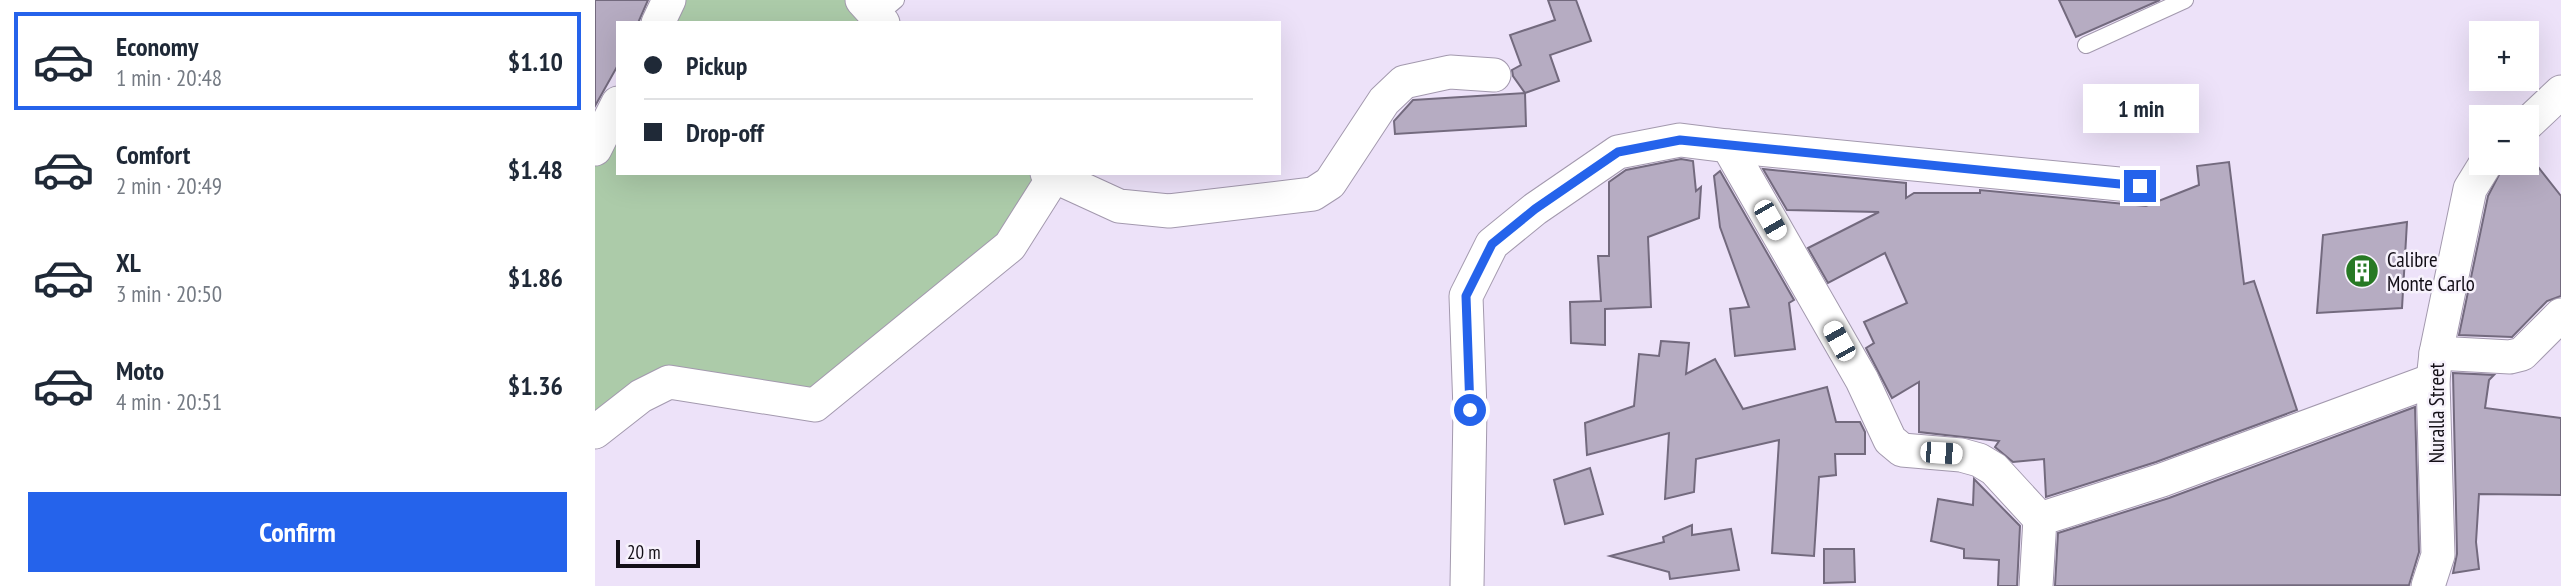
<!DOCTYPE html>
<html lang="en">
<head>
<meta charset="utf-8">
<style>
	:root { --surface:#fff; --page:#f6f6f7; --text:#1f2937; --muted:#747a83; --line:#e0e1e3; --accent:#2563eb }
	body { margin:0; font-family:"PT Sans Narrow",sans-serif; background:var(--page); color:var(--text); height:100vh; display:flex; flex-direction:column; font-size:26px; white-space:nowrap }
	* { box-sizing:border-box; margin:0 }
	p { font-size:23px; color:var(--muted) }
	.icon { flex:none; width:38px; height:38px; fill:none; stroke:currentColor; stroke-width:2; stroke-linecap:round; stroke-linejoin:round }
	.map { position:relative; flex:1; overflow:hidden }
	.panel { display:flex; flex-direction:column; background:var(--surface); width:595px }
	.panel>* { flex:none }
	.guide { position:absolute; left:21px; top:21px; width:665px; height:154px; border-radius:0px; box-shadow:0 7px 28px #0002; display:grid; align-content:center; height:154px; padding:0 28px; background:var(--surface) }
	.tools { position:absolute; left:1874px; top:21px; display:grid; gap:14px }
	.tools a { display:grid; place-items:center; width:70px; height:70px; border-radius:0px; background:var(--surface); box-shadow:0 7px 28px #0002; font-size:35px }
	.scale { position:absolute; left:21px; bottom:18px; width:84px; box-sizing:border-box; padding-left:7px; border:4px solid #130f17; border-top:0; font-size:19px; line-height:24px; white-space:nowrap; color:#130f17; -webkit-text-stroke:5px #f7f2fc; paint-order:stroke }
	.end { position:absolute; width:32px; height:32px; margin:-16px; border:9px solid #2563eb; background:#fff; box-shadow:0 0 0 4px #fff }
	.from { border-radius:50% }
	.bubble { position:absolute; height:49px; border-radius:0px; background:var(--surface); box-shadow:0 7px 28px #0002; font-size:23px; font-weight:700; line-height:49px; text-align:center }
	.car { position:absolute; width:21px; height:42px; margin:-21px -10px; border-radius:9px; box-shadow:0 0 5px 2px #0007; background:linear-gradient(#fff 24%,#345 0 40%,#fff 0 76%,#345 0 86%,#fff 0) }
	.guide b { display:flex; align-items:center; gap:24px; height:66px; font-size:26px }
	.guide b+b { border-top:2px solid var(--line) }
	.guide i { width:18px; height:18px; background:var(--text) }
	ul { padding:12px 0 0; list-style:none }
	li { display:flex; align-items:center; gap:21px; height:98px; margin:0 14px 10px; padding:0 14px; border:4px solid transparent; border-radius:0px }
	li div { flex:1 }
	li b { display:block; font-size:26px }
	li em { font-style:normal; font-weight:700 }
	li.selected { border-color:var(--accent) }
	li>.icon { width:63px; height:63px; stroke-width:1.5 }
	.primary-button { display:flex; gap:14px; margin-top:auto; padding:14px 28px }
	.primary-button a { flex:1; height:80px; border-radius:0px; background:var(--accent); color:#fff; font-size:28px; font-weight:700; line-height:80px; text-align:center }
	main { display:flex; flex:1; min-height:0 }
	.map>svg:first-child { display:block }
	.green { fill:#accba9 }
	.building { fill:#b6acc2; stroke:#736a7e; stroke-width:2 }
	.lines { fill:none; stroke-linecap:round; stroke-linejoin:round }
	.service-casing { stroke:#a399ae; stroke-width:18 }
	.minor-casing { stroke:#a399ae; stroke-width:35 }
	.service { stroke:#fff; stroke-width:16 }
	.minor { stroke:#fff; stroke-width:33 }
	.route { stroke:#2563eb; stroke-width:9 }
	.labels { text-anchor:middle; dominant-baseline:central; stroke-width:5; stroke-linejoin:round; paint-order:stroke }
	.poi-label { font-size:21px; fill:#130f17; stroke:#f7f2fc; text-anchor:start }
	.street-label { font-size:21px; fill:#130f17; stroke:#f7f2fc }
</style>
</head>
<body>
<main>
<section class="panel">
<ul>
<li class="selected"><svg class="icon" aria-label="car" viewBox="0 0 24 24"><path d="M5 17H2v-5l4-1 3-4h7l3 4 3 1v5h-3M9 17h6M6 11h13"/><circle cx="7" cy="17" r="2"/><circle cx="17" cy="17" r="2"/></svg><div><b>Economy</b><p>1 min · 20:48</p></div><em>$1.10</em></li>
<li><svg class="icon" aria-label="car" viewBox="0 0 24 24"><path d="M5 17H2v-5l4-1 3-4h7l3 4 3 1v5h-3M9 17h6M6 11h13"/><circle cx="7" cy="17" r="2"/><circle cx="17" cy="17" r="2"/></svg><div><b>Comfort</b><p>2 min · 20:49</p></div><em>$1.48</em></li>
<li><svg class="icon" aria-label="car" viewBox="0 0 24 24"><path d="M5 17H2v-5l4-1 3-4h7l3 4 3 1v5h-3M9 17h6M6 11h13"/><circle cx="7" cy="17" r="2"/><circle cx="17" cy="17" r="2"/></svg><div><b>XL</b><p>3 min · 20:50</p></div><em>$1.86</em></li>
<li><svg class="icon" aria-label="car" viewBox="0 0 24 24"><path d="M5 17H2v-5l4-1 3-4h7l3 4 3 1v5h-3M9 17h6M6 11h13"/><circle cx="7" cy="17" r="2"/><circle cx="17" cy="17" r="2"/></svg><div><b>Moto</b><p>4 min · 20:51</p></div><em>$1.36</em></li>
</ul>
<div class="primary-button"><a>Confirm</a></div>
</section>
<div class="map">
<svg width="1966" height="586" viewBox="0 0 1966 586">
	<rect width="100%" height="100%" fill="#ede2f9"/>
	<!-- green -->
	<g class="green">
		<path d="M74,0H267L288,23H63Z"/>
		<path d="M23,103V173H452L415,246L220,405L74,382L0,432V149Z"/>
	</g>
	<!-- building -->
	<g class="building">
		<path d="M0,0H53L43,23H23V65L0,106Z"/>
		<path d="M953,0H981L996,41L955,55L964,81L930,93L918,76L917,70L926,65L915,35L960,20Z"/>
		<path d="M1464,0H1565L1481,37Z"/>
		<path d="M930,93L931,126L800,134L799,121L818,100Z"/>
		<path d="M1086,159L1098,161L1101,191L1106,187L1104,218L1053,237L1056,307L1010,309V345L976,343L975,302L1006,301L1003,256H1014V182L1031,170Z"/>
		<path d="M1634,162L1649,284L1659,281L1702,410L1561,462L1451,497L1449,459L1418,462L1400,447L1404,441L1324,432V382L1297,398L1271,348L1279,343L1269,322L1312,303L1290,253L1233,283L1213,248L1284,212L1192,210L1168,169L1311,183V198L1319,193H1385V190L1551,206L1604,185L1602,166Z"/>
		<path d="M1910,163H1940L1966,196V296L1952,301L1917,337L1864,335L1893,196Z"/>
		<path d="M1125,171L1199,300L1194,303L1200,349L1140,356L1135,309L1154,307L1125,227L1119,176Z"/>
		<path d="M1812,222L1807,308L1722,313L1728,235Z"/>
		<path d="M1066,341L1094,343L1091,374L1120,359L1148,409L1232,387L1241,422H1265L1270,432V454H1240L1241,475L1224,477L1219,556L1177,553L1184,440L1101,459L1099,492L1070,499L1074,433L992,455L990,423L1039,406L1044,354L1064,356Z"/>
		<path d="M1858,373L1899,375L1894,380L1890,408L1966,418V495L1884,494L1881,542L1884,569L1858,573L1862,554Z"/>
		<path d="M1820,407L1824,552L1814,585L1460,586L1463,533L1574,498Z"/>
		<path d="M995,468L1008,514L970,524L959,480Z"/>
		<path d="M1379,479L1425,526L1422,586H1403L1404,560L1369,558V549L1336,541L1343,499L1378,505Z"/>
		<path d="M1097,525V535L1136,529L1144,570L1075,579L1074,572L1015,556L1069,542L1068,537Z"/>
		<path d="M1229,549H1259L1260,582L1229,583Z"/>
	</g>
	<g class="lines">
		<!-- service casing -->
		<g class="service-casing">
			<g id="service">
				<path d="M282,16L301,0"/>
				<path d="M1491,45L1590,0"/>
			</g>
		</g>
		<!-- minor casing -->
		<g class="minor-casing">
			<g id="minor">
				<path d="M267,0L288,23"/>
				<path d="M63,23L74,0"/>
				<path d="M1932,124L1966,92"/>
				<path d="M1133,146L1545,186"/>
				<path d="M0,149L23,103"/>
				<path d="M452,173L524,206L574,211L718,194L735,183L789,101L809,82L855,72L899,75"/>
				<path d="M1841,353L1915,357L1927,354L1966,315"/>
				<path d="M0,432L46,396L74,382L220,405L415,246L458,178"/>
				<path d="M872,586L875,410L871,296L897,244L940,209L1023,152L1085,140L1133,146L1267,380L1295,440L1307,450L1366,455L1384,460L1399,469L1445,519"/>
				<path d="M1441,586L1445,519L1567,480L1838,380"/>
				<path d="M1833,586L1843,555L1838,380L1841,353L1875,189L1891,163"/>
			</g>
		</g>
		<!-- service -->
		<use href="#service" class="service"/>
		<!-- minor -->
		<use href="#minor" class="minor"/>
	</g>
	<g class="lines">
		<!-- route -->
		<path class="route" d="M875,410L871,296L897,244L940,209L1023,152L1085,140L1545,186"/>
	</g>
	<!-- icons -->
	<defs>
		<g id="building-disc" transform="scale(1.75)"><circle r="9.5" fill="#277924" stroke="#f7f2fc"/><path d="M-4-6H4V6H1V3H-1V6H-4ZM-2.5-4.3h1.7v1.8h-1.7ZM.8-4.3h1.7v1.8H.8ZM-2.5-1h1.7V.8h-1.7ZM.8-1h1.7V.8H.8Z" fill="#fff"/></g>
	</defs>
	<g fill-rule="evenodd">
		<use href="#building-disc" x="1767" y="271"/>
	</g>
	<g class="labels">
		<!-- poi labels -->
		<g class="poi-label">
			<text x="1792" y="259">Calibre<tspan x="1792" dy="24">Monte Carlo</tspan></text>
		</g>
		<!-- street labels -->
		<g class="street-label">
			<text transform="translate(1841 413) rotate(-90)">Nuralla Street</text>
		</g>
	</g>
</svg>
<div class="tools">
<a>+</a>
<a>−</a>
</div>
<div class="scale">20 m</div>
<i class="end from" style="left:875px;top:410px"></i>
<i class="end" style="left:1545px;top:186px"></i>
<div class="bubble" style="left:1488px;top:84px;width:116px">1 min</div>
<i class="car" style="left:1175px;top:220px;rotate:150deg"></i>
<i class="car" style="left:1244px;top:341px;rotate:331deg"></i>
<i class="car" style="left:1346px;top:453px;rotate:94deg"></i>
<div class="guide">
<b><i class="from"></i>Pickup</b>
<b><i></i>Drop-off</b>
</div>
</div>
</main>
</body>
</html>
